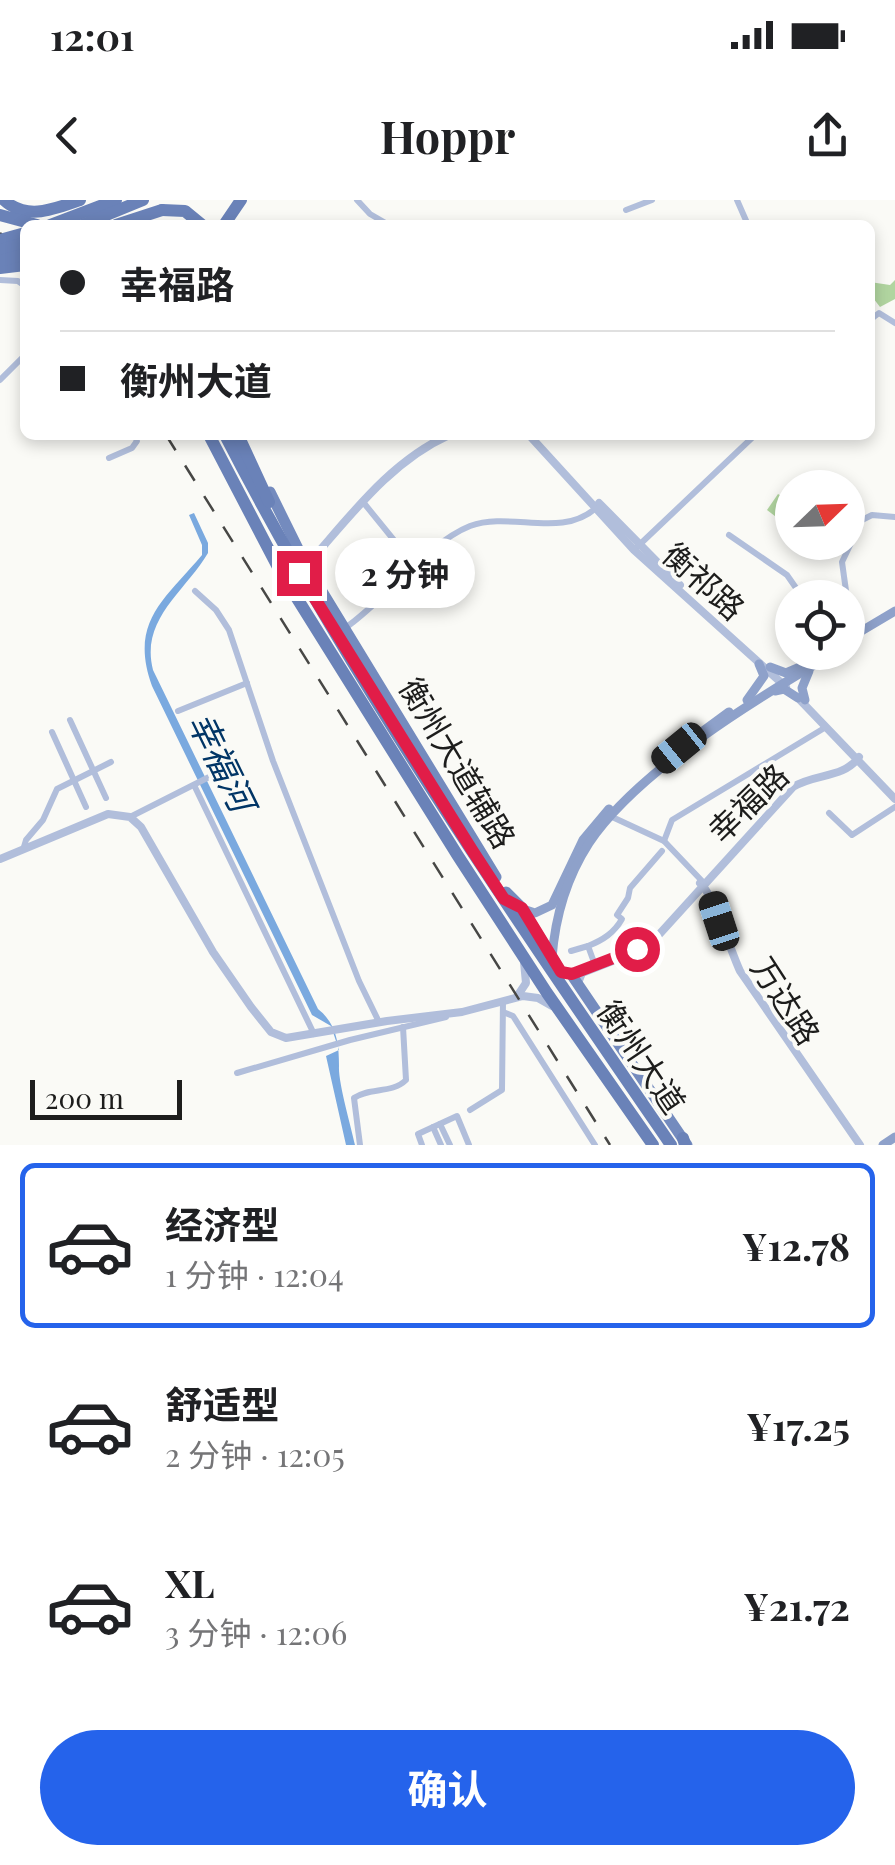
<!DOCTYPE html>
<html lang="zh">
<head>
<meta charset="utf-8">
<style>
	:root { --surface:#fff; --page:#f6f6f6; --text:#202124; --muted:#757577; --line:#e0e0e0; --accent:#2563eb }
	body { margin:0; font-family:"Playfair Display","Noto Sans SC",serif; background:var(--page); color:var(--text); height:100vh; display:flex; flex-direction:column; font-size:38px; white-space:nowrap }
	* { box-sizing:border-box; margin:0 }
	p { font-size:32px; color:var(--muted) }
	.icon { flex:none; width:55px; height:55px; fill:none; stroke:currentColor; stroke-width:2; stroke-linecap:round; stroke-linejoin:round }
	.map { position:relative; height:945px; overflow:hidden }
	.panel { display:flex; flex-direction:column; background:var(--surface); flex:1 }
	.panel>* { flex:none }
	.banner { position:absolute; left:20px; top:20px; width:855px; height:220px; border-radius:15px; box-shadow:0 5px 15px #0003; display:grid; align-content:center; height:220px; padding:0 40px; background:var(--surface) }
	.needle { width:65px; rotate:67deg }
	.buttons { position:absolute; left:775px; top:270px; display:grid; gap:20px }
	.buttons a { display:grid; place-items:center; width:90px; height:90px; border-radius:50%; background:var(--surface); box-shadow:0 5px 15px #0003; font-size:50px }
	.scale { position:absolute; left:30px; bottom:25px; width:152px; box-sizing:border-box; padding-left:10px; border:5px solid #1d1d1c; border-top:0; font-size:28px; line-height:35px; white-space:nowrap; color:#1d1d1c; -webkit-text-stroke:8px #fafaf6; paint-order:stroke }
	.end { position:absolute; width:45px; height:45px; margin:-22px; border:12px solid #e11d48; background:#fff; box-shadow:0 0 0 5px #fff }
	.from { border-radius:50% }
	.bubble { position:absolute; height:70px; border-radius:35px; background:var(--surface); box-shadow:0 5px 15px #0003; font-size:32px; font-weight:700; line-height:70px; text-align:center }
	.car { position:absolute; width:30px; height:60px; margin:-30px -15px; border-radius:12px; box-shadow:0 0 8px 2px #0007; background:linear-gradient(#222 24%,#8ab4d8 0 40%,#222 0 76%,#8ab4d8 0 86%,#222 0) }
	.banner b { display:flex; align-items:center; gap:35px; height:95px; font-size:38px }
	.banner b+b { border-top:2px solid var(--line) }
	.banner i { width:25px; height:25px; background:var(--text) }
	ul { padding:18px 0 0; list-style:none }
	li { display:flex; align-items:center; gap:30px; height:165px; margin:0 20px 15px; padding:0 20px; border:5px solid transparent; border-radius:15px }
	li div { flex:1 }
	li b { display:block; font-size:38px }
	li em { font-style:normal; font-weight:700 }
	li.current { border-color:var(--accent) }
	li>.icon { width:90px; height:90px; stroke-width:1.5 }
	.cta { display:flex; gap:20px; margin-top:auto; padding:20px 40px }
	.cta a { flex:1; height:115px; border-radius:60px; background:var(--accent); color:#fff; font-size:40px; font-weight:700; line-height:115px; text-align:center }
	.status { display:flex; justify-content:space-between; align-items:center; height:70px; padding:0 50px; background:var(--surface); direction:ltr }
	.status svg { height:28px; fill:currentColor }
	header { display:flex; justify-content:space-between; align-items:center; height:130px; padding:0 40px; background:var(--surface); font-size:45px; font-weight:700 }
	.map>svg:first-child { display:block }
	.green { fill:#b1d5a0 }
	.water { fill:#7aa9df }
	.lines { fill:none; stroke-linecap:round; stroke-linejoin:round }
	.minor { stroke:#b1bedb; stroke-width:6 }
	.tertiary { stroke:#b1bedb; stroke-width:8 }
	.secondary { stroke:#8ea1ca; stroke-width:9 }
	.primary { stroke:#748bbe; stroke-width:11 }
	.trunk { stroke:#6a82b8; stroke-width:12 }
	.rail { stroke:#474745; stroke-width:2.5; stroke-dasharray:18 18; stroke-linecap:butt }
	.trunk-bridge { stroke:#6a82b8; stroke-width:12 }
	.route { stroke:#e11d48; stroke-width:12 }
	.labels { text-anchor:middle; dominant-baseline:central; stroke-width:8; stroke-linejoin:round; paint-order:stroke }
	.street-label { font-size:32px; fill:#1d1d1c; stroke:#fafaf6 }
	.water-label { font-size:35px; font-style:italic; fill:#013566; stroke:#fafaf6 }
</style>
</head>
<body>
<div class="status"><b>12:01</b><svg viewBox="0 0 49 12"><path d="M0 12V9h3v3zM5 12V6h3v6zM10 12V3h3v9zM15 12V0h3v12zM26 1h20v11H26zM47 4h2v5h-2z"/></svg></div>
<header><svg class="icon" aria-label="back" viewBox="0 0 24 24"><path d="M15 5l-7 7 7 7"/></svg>Hoppr<svg class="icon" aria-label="share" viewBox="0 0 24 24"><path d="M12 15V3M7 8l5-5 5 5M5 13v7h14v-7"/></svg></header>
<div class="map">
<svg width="895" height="945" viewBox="0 0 895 945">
	<rect width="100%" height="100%" fill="#fafaf6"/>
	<!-- green -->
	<g class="green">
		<path d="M895,80V99L880,107L870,94V82L890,85Z"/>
		<path d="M778,294L792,302V329L767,310Z"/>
	</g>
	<!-- water -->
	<path class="water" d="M194,313L208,343V353C185,392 140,419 153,470L318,809C337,824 339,844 339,866C338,882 351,926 355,945H346L326,856L339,850L331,826L312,815L152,486C129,422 164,400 202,355V345L189,315Z"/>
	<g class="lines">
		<!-- minor -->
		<g class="minor">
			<path d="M357,0L370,14L389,25"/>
			<path d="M737,0L748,25"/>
			<path d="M626,10L652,0"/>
			<path d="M0,80L18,81L25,86"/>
			<path d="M870,120L879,113L895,123"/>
			<path d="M0,180L25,155"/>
			<path d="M109,258L132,248L137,241L134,235"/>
			<path d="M363,302L415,366"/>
			<path d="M729,335L787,375L803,398"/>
			<path d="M636,348L755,235"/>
			<path d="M195,391L216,410L229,430L273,561L359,781L379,822"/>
			<path d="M847,398L842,362L862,320L872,315L895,317"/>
			<path d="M345,428C385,401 427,343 470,326C511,311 561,339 596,308"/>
			<path d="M178,511L247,483"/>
			<path d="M70,520L106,598"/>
			<path d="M52,532L86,607"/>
			<path d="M194,585L314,834"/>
			<path d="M829,613L852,635L895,607"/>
			<path d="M610,616L664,641L702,681"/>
			<path d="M130,617L213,575"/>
			<path d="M664,641L672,620L826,527"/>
			<path d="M23,650L26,640L43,620L57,589L111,562"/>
			<path d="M571,751L588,746"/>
			<path d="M595,765L588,746C603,740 614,733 622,719L617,715L628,698L630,688L662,651"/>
			<path d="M503,812L513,816L595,945"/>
			<path d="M237,873L350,840L446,817"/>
			<path d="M470,910L502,890L503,801"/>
			<path d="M440,924L450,945"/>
			<path d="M433,927L441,945"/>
			<path d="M360,945L354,898C369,887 392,894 406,880L403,827"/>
			<path d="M422,945L418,934L457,916L469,945"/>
		</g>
		<!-- tertiary -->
		<g class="tertiary">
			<path d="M529,235L634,350L786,487"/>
			<path d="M599,303L680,385"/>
			<path d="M306,366C349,318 389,262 449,235"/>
			<path d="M800,500L895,599"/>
			<path d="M0,659L108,614L130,617L141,627L213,752L251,807L271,832L286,838L387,821L462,812L523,796L538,798L552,806"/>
			<path d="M700,683C712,691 731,752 740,771L860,945"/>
			<path d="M578,783L582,773L638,751L655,739L793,587C815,573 843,579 859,557"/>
			<path d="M518,795L526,783L524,762"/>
		</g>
		<!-- secondary -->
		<g class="secondary">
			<path d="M848,439L895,411"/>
			<path d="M770,467L786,473L800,467"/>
			<path d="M775,491L784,489L798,498"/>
			<path d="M747,500L764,476L759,464"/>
			<path d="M805,500L802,488L809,471"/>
			<path d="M661,562L729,512"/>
			<path d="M523,709L535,713L552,705L583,640L609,609"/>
			<path d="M552,758C555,718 567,677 589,643C638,570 759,497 836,452"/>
			<path d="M883,945L895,937"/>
		</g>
		<!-- primary -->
		<g class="primary">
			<path d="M270,292L306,365L496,677"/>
			<path d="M506,692L522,708L561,772L571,774L687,945"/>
		</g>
		<!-- trunk -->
		<g class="trunk">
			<path d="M4,0C27,21 54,9 80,0"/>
			<path d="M162,10L185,11L202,25"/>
			<path d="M0,15L37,25"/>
			<path d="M224,25L241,0"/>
			<path d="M0,68L25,65"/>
			<path d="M209,235L280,371L458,656L547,793L653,945"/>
			<path d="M225,235C353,484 513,715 671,945"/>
			<path d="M238,235L269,302"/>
			<path d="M683,938L685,945"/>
		</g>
		<!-- rail -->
		<g class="rail">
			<path d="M0,33L25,57"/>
			<path d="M166,235L610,945"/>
		</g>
		<!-- trunk-bridge -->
		<g class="trunk-bridge">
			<path d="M50,25L116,0"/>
			<path d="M82,25L143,0"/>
			<path d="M116,25L162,10"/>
			<path d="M0,40L25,33"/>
			<path d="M0,50L25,43"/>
			<path d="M0,61L25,54"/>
		</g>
	</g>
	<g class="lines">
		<!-- route -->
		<path class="route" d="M299,373L472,650L504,699L522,708L561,772L572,774L637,749"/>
	</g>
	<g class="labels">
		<!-- street labels -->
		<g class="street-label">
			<text transform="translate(705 380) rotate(42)">衡祁路</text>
			<text transform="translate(459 562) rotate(59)">衡州大道辅路</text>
			<text transform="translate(747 602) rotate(-44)">幸福路</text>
			<text transform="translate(787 800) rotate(57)">万达路</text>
			<text transform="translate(643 856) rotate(56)">衡州大道</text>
		</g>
		<!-- water labels -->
		<g class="water-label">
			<text transform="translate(223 561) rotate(64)">幸福河</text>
		</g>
	</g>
</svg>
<div class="buttons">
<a><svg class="needle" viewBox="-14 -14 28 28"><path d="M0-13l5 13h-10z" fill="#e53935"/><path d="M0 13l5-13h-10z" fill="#757577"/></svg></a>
<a><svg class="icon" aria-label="locate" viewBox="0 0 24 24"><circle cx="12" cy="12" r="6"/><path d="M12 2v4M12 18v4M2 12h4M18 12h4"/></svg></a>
</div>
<div class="scale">200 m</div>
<i class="end from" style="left:637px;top:749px"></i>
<i class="end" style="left:299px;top:373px"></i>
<div class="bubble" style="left:335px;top:338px;width:140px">2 分钟</div>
<i class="car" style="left:679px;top:548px;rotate:231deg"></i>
<i class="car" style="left:719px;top:721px;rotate:342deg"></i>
<div class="banner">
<b><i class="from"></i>幸福路</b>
<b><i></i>衡州大道</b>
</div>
</div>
<section class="panel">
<ul>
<li class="current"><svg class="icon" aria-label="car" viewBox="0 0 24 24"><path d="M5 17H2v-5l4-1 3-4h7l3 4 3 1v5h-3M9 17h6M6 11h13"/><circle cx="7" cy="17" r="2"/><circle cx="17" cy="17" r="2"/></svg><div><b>经济型</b><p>1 分钟 · 12:04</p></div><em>¥12.78</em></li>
<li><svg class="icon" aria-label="car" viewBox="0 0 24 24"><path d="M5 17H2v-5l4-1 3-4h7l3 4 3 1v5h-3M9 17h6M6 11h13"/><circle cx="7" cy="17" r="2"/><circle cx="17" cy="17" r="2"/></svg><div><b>舒适型</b><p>2 分钟 · 12:05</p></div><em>¥17.25</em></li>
<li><svg class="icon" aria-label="car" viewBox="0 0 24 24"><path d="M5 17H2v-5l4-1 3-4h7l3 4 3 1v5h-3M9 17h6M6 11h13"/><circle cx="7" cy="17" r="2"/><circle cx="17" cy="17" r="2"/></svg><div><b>XL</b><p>3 分钟 · 12:06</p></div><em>¥21.72</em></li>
</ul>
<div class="cta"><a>确认</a></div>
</section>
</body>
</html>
